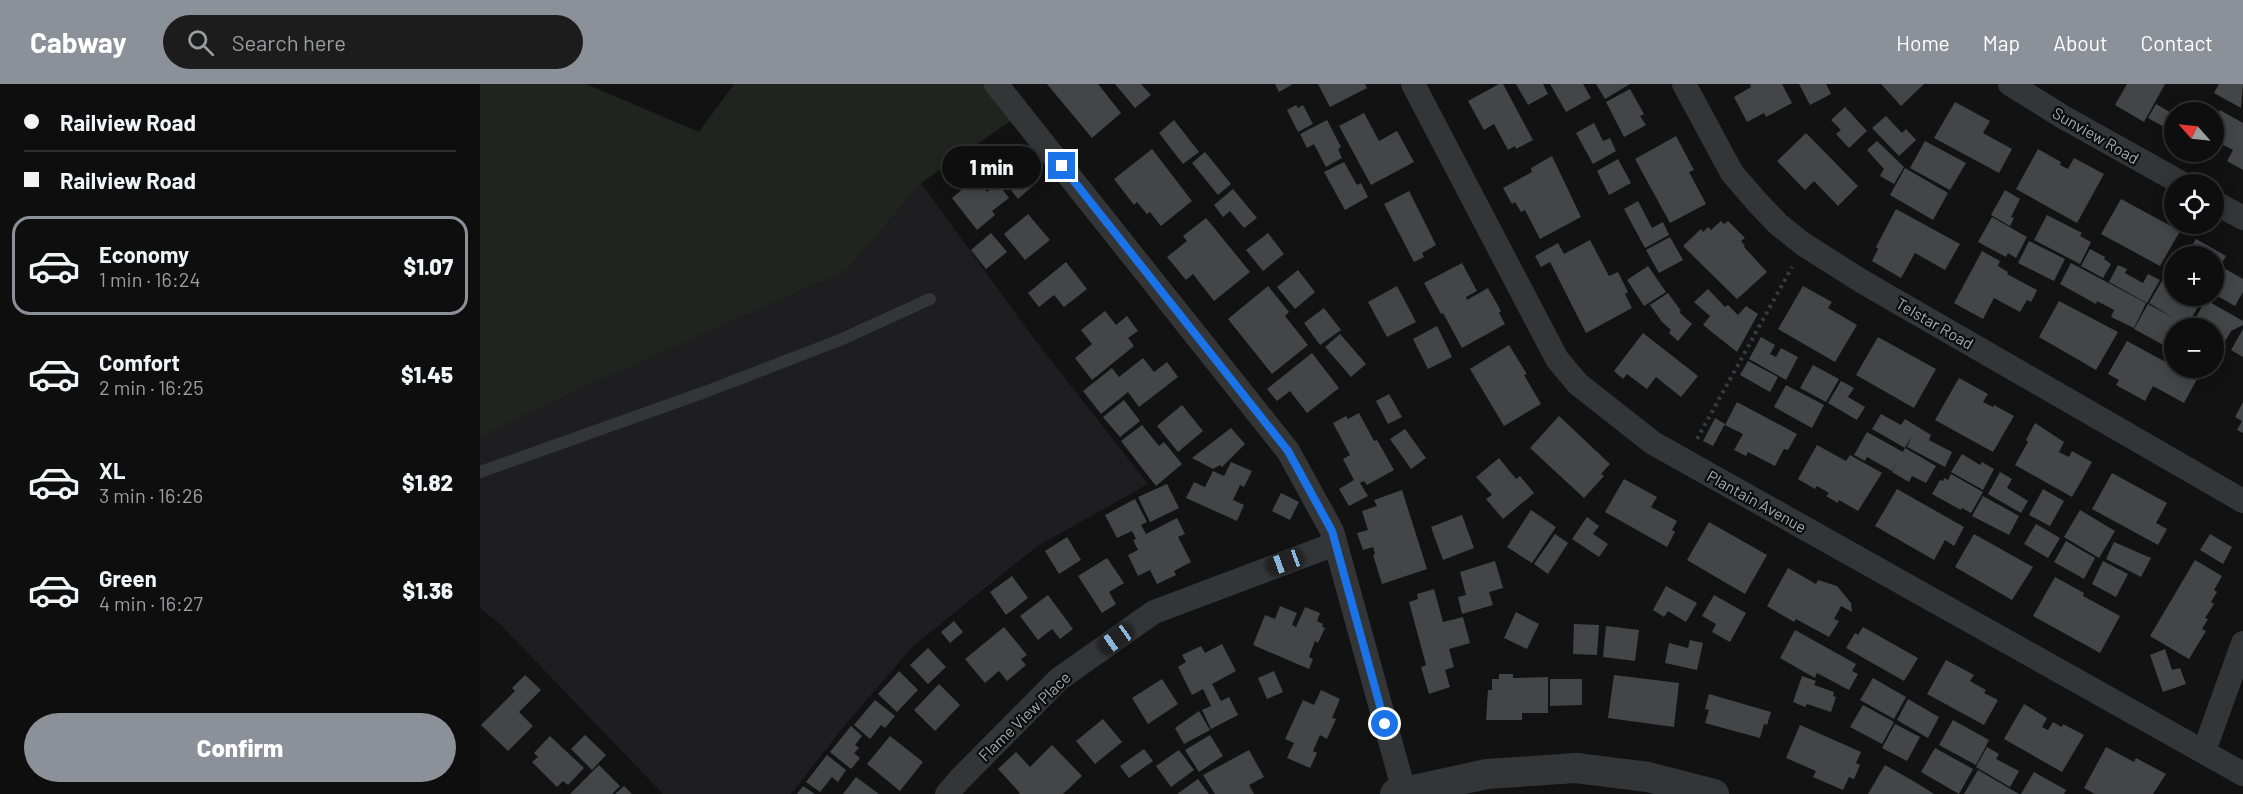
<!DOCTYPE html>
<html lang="en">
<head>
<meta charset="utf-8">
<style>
	:root { --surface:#0e0e0e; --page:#1c1c1c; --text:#f1f3f6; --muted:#9b9c9e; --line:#2e2e2e; --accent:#8c9099 }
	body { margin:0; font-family:Barlow,sans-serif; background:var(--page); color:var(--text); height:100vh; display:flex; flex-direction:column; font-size:22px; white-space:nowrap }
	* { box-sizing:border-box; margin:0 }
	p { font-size:20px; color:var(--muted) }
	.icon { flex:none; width:33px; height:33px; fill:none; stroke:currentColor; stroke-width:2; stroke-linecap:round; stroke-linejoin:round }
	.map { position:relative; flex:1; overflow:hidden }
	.sheet { display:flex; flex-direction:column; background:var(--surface); width:480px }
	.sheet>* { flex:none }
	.hud { display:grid; align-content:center; height:132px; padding:0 24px; background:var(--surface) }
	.needle { width:39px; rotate:297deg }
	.controls { position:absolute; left:1684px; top:18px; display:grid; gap:12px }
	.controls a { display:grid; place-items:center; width:60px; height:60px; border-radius:50%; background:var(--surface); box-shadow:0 3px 15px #0003,0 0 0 2px var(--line); font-size:30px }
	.end { position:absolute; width:27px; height:27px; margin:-14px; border:8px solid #1a73e8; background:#fff; box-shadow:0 0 0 3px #fff }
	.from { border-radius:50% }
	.bubble { position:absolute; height:42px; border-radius:21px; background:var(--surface); box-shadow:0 3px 15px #0003,0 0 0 2px var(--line); font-size:20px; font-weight:800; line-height:42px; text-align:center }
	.car { position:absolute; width:18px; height:36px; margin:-18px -9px; border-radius:8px; box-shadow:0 0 4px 2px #0007; background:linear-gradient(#222 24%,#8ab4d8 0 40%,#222 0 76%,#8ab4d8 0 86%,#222 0) }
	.hud b { display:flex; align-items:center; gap:21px; height:57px; font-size:22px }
	.hud b+b { border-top:2px solid var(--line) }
	.hud i { width:15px; height:15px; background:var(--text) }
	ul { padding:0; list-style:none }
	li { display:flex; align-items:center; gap:18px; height:99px; margin:0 12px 9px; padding:0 12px; border:3px solid transparent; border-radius:18px }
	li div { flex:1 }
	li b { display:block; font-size:22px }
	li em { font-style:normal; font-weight:800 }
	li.active { border-color:var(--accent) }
	li>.icon { width:54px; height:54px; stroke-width:1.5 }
	.cta { display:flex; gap:12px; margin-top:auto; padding:12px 24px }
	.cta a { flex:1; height:69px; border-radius:36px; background:var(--accent); color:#fff; font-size:24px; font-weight:800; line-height:69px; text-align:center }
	header { display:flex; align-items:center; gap:36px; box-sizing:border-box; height:84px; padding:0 30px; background:var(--accent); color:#fff }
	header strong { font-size:28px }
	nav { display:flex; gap:33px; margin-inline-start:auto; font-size:21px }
	.search { width:420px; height:54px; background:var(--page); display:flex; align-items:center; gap:15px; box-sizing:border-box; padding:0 21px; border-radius:33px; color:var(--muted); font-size:22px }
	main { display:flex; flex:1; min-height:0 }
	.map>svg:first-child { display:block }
	.built { fill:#1e1e20 }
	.green { fill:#1f251e }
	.building { fill:#444548 }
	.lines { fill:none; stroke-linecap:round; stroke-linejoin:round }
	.path { stroke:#393c3e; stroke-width:4; stroke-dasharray:3 4.5; stroke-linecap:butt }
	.service { stroke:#333537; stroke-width:12 }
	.minor { stroke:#333537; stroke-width:24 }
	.tertiary { stroke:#333537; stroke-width:30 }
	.route { stroke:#1a73e8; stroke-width:8 }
	.labels { text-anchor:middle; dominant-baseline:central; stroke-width:4.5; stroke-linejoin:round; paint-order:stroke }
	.street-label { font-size:16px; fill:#a5abb2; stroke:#0d0d0e }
</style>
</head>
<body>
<header>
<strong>Cabway</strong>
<div class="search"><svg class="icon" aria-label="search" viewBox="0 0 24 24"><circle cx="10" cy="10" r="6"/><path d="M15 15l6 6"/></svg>Search here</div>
<nav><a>Home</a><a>Map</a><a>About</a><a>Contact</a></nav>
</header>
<main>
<section class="sheet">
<div class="hud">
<b><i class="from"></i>Railview Road</b>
<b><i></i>Railview Road</b>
</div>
<ul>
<li class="active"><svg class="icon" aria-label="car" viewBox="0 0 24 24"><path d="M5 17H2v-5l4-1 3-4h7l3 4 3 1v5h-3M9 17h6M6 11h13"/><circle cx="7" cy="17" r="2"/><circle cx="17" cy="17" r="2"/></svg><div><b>Economy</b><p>1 min · 16:24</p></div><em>$1.07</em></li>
<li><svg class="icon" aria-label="car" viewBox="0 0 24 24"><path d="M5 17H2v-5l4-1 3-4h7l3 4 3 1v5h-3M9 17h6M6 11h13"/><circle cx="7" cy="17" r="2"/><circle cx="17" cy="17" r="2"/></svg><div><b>Comfort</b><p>2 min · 16:25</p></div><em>$1.45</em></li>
<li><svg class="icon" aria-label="car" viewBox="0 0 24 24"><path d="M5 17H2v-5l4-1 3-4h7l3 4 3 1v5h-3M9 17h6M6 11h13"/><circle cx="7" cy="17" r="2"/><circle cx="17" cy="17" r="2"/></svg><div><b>XL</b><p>3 min · 16:26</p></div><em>$1.82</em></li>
<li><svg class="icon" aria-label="car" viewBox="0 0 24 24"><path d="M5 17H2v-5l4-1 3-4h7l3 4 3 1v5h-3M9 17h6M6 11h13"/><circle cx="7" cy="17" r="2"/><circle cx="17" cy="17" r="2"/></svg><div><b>Green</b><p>4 min · 16:27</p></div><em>$1.36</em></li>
</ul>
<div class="cta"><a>Confirm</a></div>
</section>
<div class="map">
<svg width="1763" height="710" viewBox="0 0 1763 710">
	<rect width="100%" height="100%" fill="#121213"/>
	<!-- built -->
	<path class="built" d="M441,99L555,256L668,400L556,463L432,563L365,641L311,710H183L21,541L0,524V353L76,316L367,186Z"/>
	<!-- green -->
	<path class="green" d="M0,0H106L219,48L254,0H518L542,29L441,99L367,186L76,316L0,353Z"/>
	<!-- building -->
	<g class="building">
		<path d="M567,0H618L641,29L612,54Z"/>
		<path d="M635,0H661L671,11L655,24Z"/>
		<path d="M795,0H813L799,8Z"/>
		<path d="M838,0H885L887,4L850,23Z"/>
		<path d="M1019,0H1023L1053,56L1036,65L1035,62L1028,66L1014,40L1004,46L988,17Z"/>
		<path d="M1036,0H1063L1068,10L1048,21Z"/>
		<path d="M1070,0H1103L1111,14L1086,28Z"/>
		<path d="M1116,0H1150L1125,15Z"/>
		<path d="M1270,0H1302L1312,19L1286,33L1284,29L1267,38L1254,13L1271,3Z"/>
		<path d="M1319,0H1346L1351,10L1330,21Z"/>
		<path d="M1401,0H1444L1421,22Z"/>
		<path d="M1647,0H1685L1664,38L1635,21Z"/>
		<path d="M1739,0H1763L1761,24L1734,9Z"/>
		<path d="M1150,5L1164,30L1160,32L1166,41L1144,53L1126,18Z"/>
		<path d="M1475,18L1510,37L1503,49L1532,65L1519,89L1454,54Z"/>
		<path d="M1676,20L1695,31V49L1668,34Z"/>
		<path d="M816,21L818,24L823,21L833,40L818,48L807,26Z"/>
		<path d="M1365,23L1387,47L1369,64L1356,50L1361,46L1351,36Z"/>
		<path d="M1740,26L1763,39V86L1747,77L1753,66L1734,56V35Z"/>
		<path d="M884,29L899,57L917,47L934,78L891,101L859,42Z"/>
		<path d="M1406,32L1422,49L1426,45L1436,56L1419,72L1392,44Z"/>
		<path d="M694,36L719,68L703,80L679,49Z"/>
		<path d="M847,36L861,63L858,65L862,74L846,83L834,60L827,64L820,50Z"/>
		<path d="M1114,39L1123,57L1130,54L1136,67L1113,80L1096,49Z"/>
		<path d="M1326,49L1378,102L1358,122L1334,97L1325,106L1297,77Z"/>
		<path d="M1196,52L1214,86L1209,88L1226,120L1190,139L1155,75Z"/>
		<path d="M1397,57L1424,83L1414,100L1400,92L1404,85L1387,66Z"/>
		<path d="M1445,57L1486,79L1470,106L1430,84Z"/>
		<path d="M672,65L712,117L681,142L670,128L667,130L657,118L654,121L634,95Z"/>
		<path d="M1558,65L1581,78L1580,81L1588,85L1594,74L1624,90L1597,139L1536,105Z"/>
		<path d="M725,68L751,100L738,111L712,79Z"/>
		<path d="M1072,72L1101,133L1060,155L1045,126L1041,128L1035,118L1032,120L1023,104L1052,88L1051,84Z"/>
		<path d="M1138,75L1151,99L1129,111L1117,87Z"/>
		<path d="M864,78L877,101L881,99L888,113L865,126L844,88Z"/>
		<path d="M541,81L556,99L538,115L523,96Z"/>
		<path d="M1425,84L1468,109L1453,136L1410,111Z"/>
		<path d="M496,94L507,108L518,100L529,114L512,127L515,131L497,146L472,114Z"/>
		<path d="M753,105L777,134L764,144L750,127L743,133L734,121Z"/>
		<path d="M1525,106L1540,115L1531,133L1534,134L1530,142L1511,131Z"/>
		<path d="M929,107L956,161L942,169L944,173L934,178L904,120Z"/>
		<path d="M1641,115L1700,147L1680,182L1621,150Z"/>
		<path d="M1158,117L1172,144L1183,138L1189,151L1165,164L1144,125Z"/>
		<path d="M1416,125L1480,160L1465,186L1435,169L1421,194L1392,177L1398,165L1396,163Z"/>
		<path d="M548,130L570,156L545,176L524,150Z"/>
		<path d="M1567,131L1602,149L1600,152L1611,158L1600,180L1554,156Z"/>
		<path d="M1512,133L1547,153L1536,174L1528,169L1526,173L1498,158Z"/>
		<path d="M726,134L770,188L734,217L713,190L706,196L687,173L707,157L703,152Z"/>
		<path d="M1241,137L1244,140L1248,137L1265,154L1261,157L1265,162L1264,163L1287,188L1257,215L1203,162L1221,145L1223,148L1228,143L1231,146Z"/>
		<path d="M511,149L527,168L506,185L491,166Z"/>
		<path d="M788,149L804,170L783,187L766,166Z"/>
		<path d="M1190,153L1203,176L1179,189L1166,166Z"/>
		<path d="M1716,155L1746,172L1740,182L1763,195V208L1755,222L1734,210V172H1706Z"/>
		<path d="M1110,156L1129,192L1138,188L1148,208L1145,210L1152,224L1106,249L1070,178L1061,183L1055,172L1078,159L1084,170Z"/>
		<path d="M1549,157L1585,175L1574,197L1538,179Z"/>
		<path d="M1610,165L1625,173L1624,175L1631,180L1623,194L1601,182Z"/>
		<path d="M1502,167L1520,177L1518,182L1528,188L1527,190L1557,206L1551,218L1547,216L1540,228L1514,214L1503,235L1474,219Z"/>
		<path d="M586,178L607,205L584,223L574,211L559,223L548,209Z"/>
		<path d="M982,179L997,207L986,213L987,216L1008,204L1021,227L1019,229L1025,240L982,264L963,229L961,230L944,199Z"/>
		<path d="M1591,179L1666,219L1654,244L1631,233L1634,226L1617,217L1616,220L1580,200Z"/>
		<path d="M1638,181L1647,185L1645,189L1663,199L1668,190L1680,196L1667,219L1629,198Z"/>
		<path d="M1168,182L1186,208L1164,222L1147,196Z"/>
		<path d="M818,186L835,208L815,225L797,203Z"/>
		<path d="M1685,192L1695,198V212H1707L1720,219L1708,241L1701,238L1697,244H1695V249L1687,263L1654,245L1668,220L1694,234L1669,219Z"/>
		<path d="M788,202L809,228L805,232L828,261L792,290L748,235Z"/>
		<path d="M917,202L936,238L907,253L888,218Z"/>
		<path d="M1323,202L1352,218L1348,224L1377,241L1355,278L1298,245Z"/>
		<path d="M1228,205L1245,223L1248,221L1258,231L1266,222L1278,230L1257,268L1223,241L1230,232L1214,218Z"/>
		<path d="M1188,209L1201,227L1199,228L1212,240L1198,257L1189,249L1191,246L1182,238L1170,221Z"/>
		<path d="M1726,216L1763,237V241L1751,247L1743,261L1734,256V244L1710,243Z"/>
		<path d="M1579,217L1638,248L1616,286L1559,253Z"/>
		<path d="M844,224L861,246L840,261L824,239Z"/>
		<path d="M625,227L636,241L647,232L658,247L648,254L654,262L612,296L595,274L612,260L601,246Z"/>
		<path d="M957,242L972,273L948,285L933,255Z"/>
		<path d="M1763,245V273L1751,266Z"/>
		<path d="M1163,249L1218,292L1201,313L1176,293L1167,305L1147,290L1143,295L1134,287Z"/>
		<path d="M860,250L886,280L871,293L845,263Z"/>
		<path d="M1281,253L1295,261L1290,270L1296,273L1301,264L1318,273L1306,296L1269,275Z"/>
		<path d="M1398,253L1456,285L1434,324L1376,291Z"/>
		<path d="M1647,257L1717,295L1704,319L1673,302L1665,317L1636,301L1639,296L1628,290Z"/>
		<path d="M1029,261L1047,290L1044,291L1061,320L1024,342L990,285Z"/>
		<path d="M832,269L859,304L827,329L810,307L797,317L787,305Z"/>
		<path d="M663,274L674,288L687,278L698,293L659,323L648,308L621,330L603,307L632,284L639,293Z"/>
		<path d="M1268,277L1298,293L1290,308L1260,291Z"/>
		<path d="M1333,281L1359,295L1346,318L1320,304Z"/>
		<path d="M1479,294L1508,310L1503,318L1513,323L1514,321L1534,332L1513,368L1455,336Z"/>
		<path d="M1361,297L1374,304L1368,313L1385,323L1377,336L1348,319Z"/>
		<path d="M1306,301L1344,321L1332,344L1294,323Z"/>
		<path d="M909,310L922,333L908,340L896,317Z"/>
		<path d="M644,316L660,337L640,353L623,333Z"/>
		<path d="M1257,318L1317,350L1308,366L1304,365L1295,382L1268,368L1266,372L1254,366L1263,350L1245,341Z"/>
		<path d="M1763,318V349L1757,346L1762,337L1755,333Z"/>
		<path d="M702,321L723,347L698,368L677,342Z"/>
		<path d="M879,329L894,357L897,356L914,386L887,401L884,397L880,399L888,412L869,422L859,405L874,396L863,375L870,371L853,339L866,332L868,335Z"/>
		<path d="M1401,330L1421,341L1425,335L1451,351L1449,356L1472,368L1465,383L1427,363L1432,351L1425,364L1392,345Z"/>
		<path d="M1079,332L1130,380L1121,390L1124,392L1104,414L1050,364Z"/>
		<path d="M1235,334L1245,340L1233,362L1223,357Z"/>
		<path d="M1555,339L1584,358L1579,368L1589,373L1592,367L1612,378L1592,413L1535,381L1548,358L1546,356Z"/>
		<path d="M662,341L679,362L684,358L702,380L676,402L641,357Z"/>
		<path d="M751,344L765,360L742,383L740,381L733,385L712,374Z"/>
		<path d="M925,345L946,374L931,385L910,355Z"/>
		<path d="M1387,348L1423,368L1425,364L1456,382L1446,399L1432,392L1429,398L1412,388L1417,378L1412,387L1387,373L1385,377L1374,371Z"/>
		<path d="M1337,361L1366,377L1370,371L1402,389L1378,427L1359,416L1358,419L1346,412L1349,409L1337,402L1335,405L1318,395Z"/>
		<path d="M1482,370L1500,381L1502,378L1514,385L1503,406L1471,388Z"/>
		<path d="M1019,374L1036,395L1040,392L1054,409L1023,435L1006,415L1012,411L996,393Z"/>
		<path d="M751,378L772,387L764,403L760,401L753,416L764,421L757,437L706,414L714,398L725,403L733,387L744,392Z"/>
		<path d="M1520,388L1532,395L1527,404L1548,417L1541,429L1508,410Z"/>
		<path d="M1632,389L1687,419L1676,439L1687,445L1678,461L1612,425Z"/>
		<path d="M1471,390L1503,408L1491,429L1482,424L1481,426L1452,410L1460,396L1463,397L1464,394L1468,396Z"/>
		<path d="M1144,395L1177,413L1171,423L1197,437L1192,446L1195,448L1187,463L1125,428Z"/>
		<path d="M687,400L699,424L670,438L658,413Z"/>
		<path d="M1417,405L1484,443L1474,462L1465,456L1454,476L1395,442Z"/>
		<path d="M1563,405L1584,417L1570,442L1549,431Z"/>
		<path d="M922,406L947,485L902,500L893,471L895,470L893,463L883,466L877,449L888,446L882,427L897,422L894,416Z"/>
		<path d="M801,409L819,418L810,436L792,427Z"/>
		<path d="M1503,412L1539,432L1529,451L1492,432Z"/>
		<path d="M655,415L667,438L661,441L666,450L697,434L705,450L698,453L711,478L694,487L696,491L677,500L670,486L658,492L648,471L658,466L653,456L656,455L652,447L637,454L625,431Z"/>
		<path d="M1051,426L1076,443L1052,479L1027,463Z"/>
		<path d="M1600,426L1635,447L1619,474L1584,453Z"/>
		<path d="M982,431L994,464L963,476L951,443Z"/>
		<path d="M1107,433L1119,442L1113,450L1128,460L1119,473L1092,455Z"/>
		<path d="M1229,438L1287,471L1265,510L1207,476Z"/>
		<path d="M1556,440L1580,454L1568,474L1544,460Z"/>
		<path d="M1075,450L1088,459L1068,490L1054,480Z"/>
		<path d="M1494,450L1553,483L1532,516L1475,483Z"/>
		<path d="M1730,450L1752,463L1743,480L1720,466Z"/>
		<path d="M587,453L601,476L579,490L565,467Z"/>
		<path d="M1586,457L1615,474L1604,495L1574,478Z"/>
		<path d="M1634,458L1671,474L1661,493L1626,475Z"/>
		<path d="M627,474L644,499L629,508L636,520L622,529L598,492Z"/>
		<path d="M1715,476L1742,492L1734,506L1737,508L1731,518L1734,520L1725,534L1728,535L1722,545L1726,547L1709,575L1670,552Z"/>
		<path d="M1015,477L1023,504L1009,508L1013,521L982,530L978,513L986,511L980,488Z"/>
		<path d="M1623,477L1648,490L1636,513L1612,500Z"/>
		<path d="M1308,484L1336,500L1338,496L1357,502L1371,519L1372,528L1361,522L1354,535L1359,537L1349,553L1316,535L1314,538L1287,522Z"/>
		<path d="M532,492L548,514L526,531L510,508Z"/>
		<path d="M1575,493L1604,509L1603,512L1640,532L1620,569L1553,532Z"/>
		<path d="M1186,502L1217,519L1206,538L1188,527L1184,533L1173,526Z"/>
		<path d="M954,505L963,538L983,533L990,559L969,565L974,583L965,586L970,603L949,610L941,583L946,581L929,518L938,515L937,510Z"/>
		<path d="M568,511L593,545L580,555L572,545L558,556L540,532Z"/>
		<path d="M1234,511L1266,529L1250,558L1232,548L1236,540L1222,532Z"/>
		<path d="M800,522L817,529L812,541L816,543L825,523L840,529L837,537L843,540L842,543L845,544L838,559L835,557L829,573L833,575L829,585L773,561L785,531L795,535Z"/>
		<path d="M1036,528L1059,540L1047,565L1024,554Z"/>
		<path d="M474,537L483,548L470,559L461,548Z"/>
		<path d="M1094,540L1119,541L1117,571L1093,570Z"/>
		<path d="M1126,542L1159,546L1155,577L1123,573Z"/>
		<path d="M524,543L547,571L541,575L546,581L527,597L519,587L505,599L485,575Z"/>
		<path d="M1383,543L1438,574L1424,597L1366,564L1375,549L1378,551Z"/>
		<path d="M1315,546L1376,580L1372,587L1378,590L1369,606L1337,589L1335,594L1300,574Z"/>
		<path d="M1210,556L1223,559L1217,586L1185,579L1189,559L1208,564Z"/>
		<path d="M742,560L756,587L732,600L741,617L749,613L758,631L731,645L722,626L731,622L723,605L712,611L698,583L706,578L702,571L721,562L725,569Z"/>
		<path d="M448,564L466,583L448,600L430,581Z"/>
		<path d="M1685,565L1692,586L1700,584L1706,600L1683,608L1670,571Z"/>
		<path d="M1466,576L1494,591L1490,597L1506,606L1504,609L1518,616L1504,641L1447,610Z"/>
		<path d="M419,587L438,606L417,628L398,610Z"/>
		<path d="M794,587L803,608L787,615L778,594Z"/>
		<path d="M1019,590H1033V594L1068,593V629H1042V636H1006L1008,606H1012V595H1019Z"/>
		<path d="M45,591L61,606L39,628L53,642L28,667L1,641L35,607L32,604Z"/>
		<path d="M1134,591L1199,599L1194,643L1128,634Z"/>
		<path d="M1322,592L1336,597L1334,601L1354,608L1353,612L1356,613L1351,628L1327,620L1325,623L1313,618Z"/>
		<path d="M1393,594L1426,613L1414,635L1380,616Z"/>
		<path d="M682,595L698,620L668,640L652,614Z"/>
		<path d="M1070,595H1102V621L1070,622Z"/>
		<path d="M459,600L480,621L455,647L434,626Z"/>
		<path d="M841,606L860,615L852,634L856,635L847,655L840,651L833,667L837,669L830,684L807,674L814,659L805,655L823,616L834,621Z"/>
		<path d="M1229,610L1291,628L1287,641L1284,640L1280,654L1225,639L1229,626L1225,625Z"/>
		<path d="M1428,615L1459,633L1448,654L1417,636Z"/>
		<path d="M395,616L415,632L405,644L401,641L390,655L374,641Z"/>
		<path d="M1544,620L1567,634L1562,643L1568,646L1573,638L1582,643L1583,640L1604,651L1582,688L1524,655Z"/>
		<path d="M1383,621L1414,638L1402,660L1370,643Z"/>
		<path d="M719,627L730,646L704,660L695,644Z"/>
		<path d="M623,635L642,658L615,680L596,657Z"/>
		<path d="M1473,636L1509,656L1496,681L1459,661Z"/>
		<path d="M1415,640L1440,653L1427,677L1402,664Z"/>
		<path d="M1320,641L1381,668L1376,679L1380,681L1374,695L1369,693L1363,706L1333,693L1336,687L1306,674Z"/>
		<path d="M371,642L382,652L375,661L379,664L374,669L380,674L371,685L350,668Z"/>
		<path d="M105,651L126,671L112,686L91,665Z"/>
		<path d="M730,651L743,672L719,688L705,666Z"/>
		<path d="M70,652L104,684L88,701L83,697L77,703L52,678L58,673L54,669Z"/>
		<path d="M410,652L443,678L420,707L387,680Z"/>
		<path d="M572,661L602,692L583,710H538L540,709L518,685L536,668L550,683Z"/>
		<path d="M1507,663L1519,670L1516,675L1539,687L1530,703L1496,683Z"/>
		<path d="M1626,663L1654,678L1656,674L1686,690L1673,710H1615L1604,704Z"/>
		<path d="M1455,664L1493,685L1479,710L1441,688Z"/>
		<path d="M664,665L673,677L649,694L640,682Z"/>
		<path d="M699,666L714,686L691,703L676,682Z"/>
		<path d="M769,666L784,693L769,701L774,710H735L723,691Z"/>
		<path d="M347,671L366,686L358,698L352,693L340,708L326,698Z"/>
		<path d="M119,681L140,702L132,710H90Z"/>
		<path d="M1405,681L1435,698L1454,710H1388Z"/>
		<path d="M1498,686L1534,707L1539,710H1484Z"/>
		<path d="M1554,688L1586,706L1584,710H1541Z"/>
		<path d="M376,693L399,710H363Z"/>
		<path d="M718,695L729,710H697Z"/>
		<path d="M144,702L152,710H135Z"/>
		<path d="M323,702L335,710H317Z"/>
	</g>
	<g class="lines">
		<!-- path -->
		<path class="path" d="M1217,355L1312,183"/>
		<!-- service -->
		<path class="service" d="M0,388L225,308L360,256L450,215"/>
		<!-- minor -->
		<g class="minor">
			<path d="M516,0L808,367L852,447L924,707"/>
			<path d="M933,0L1077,275L1098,300L1173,359L1763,690"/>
			<path d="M1204,0L1252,89L1277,118L1298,140L1323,160L1383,198L1763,417"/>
			<path d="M1530,0L1583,33L1703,100"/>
			<path d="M1734,118L1763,134"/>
			<path d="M1724,667L1763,559"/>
			<path d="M467,710L480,695L579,595L674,528L855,460"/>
		</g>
		<!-- tertiary -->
		<path class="tertiary" d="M915,710L1007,690L1096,684L1168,693L1234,710"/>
	</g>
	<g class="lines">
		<!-- route -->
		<path class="route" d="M582,82L808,367L852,447L905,640"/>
	</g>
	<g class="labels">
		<!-- street labels -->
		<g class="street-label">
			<text transform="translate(1616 51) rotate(30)">Sunview Road</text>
			<text transform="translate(1455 239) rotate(30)">Telstar Road</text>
			<text transform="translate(1277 417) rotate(29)">Plantain Avenue</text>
			<text transform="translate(544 632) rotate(-44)">Flame View Place</text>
		</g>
	</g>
</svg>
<div class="controls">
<a><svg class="needle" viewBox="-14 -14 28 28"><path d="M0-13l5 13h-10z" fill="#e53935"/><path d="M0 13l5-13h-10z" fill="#9b9c9e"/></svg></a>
<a><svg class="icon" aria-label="locate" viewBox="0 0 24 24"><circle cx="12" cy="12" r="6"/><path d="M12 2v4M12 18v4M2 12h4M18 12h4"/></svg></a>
<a>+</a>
<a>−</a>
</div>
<i class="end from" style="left:905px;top:640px"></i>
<i class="end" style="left:582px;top:82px"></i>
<div class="bubble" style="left:462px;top:62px;width:99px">1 min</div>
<i class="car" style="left:805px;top:478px;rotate:250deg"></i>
<i class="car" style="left:636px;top:555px;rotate:235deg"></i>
</div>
</main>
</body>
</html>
